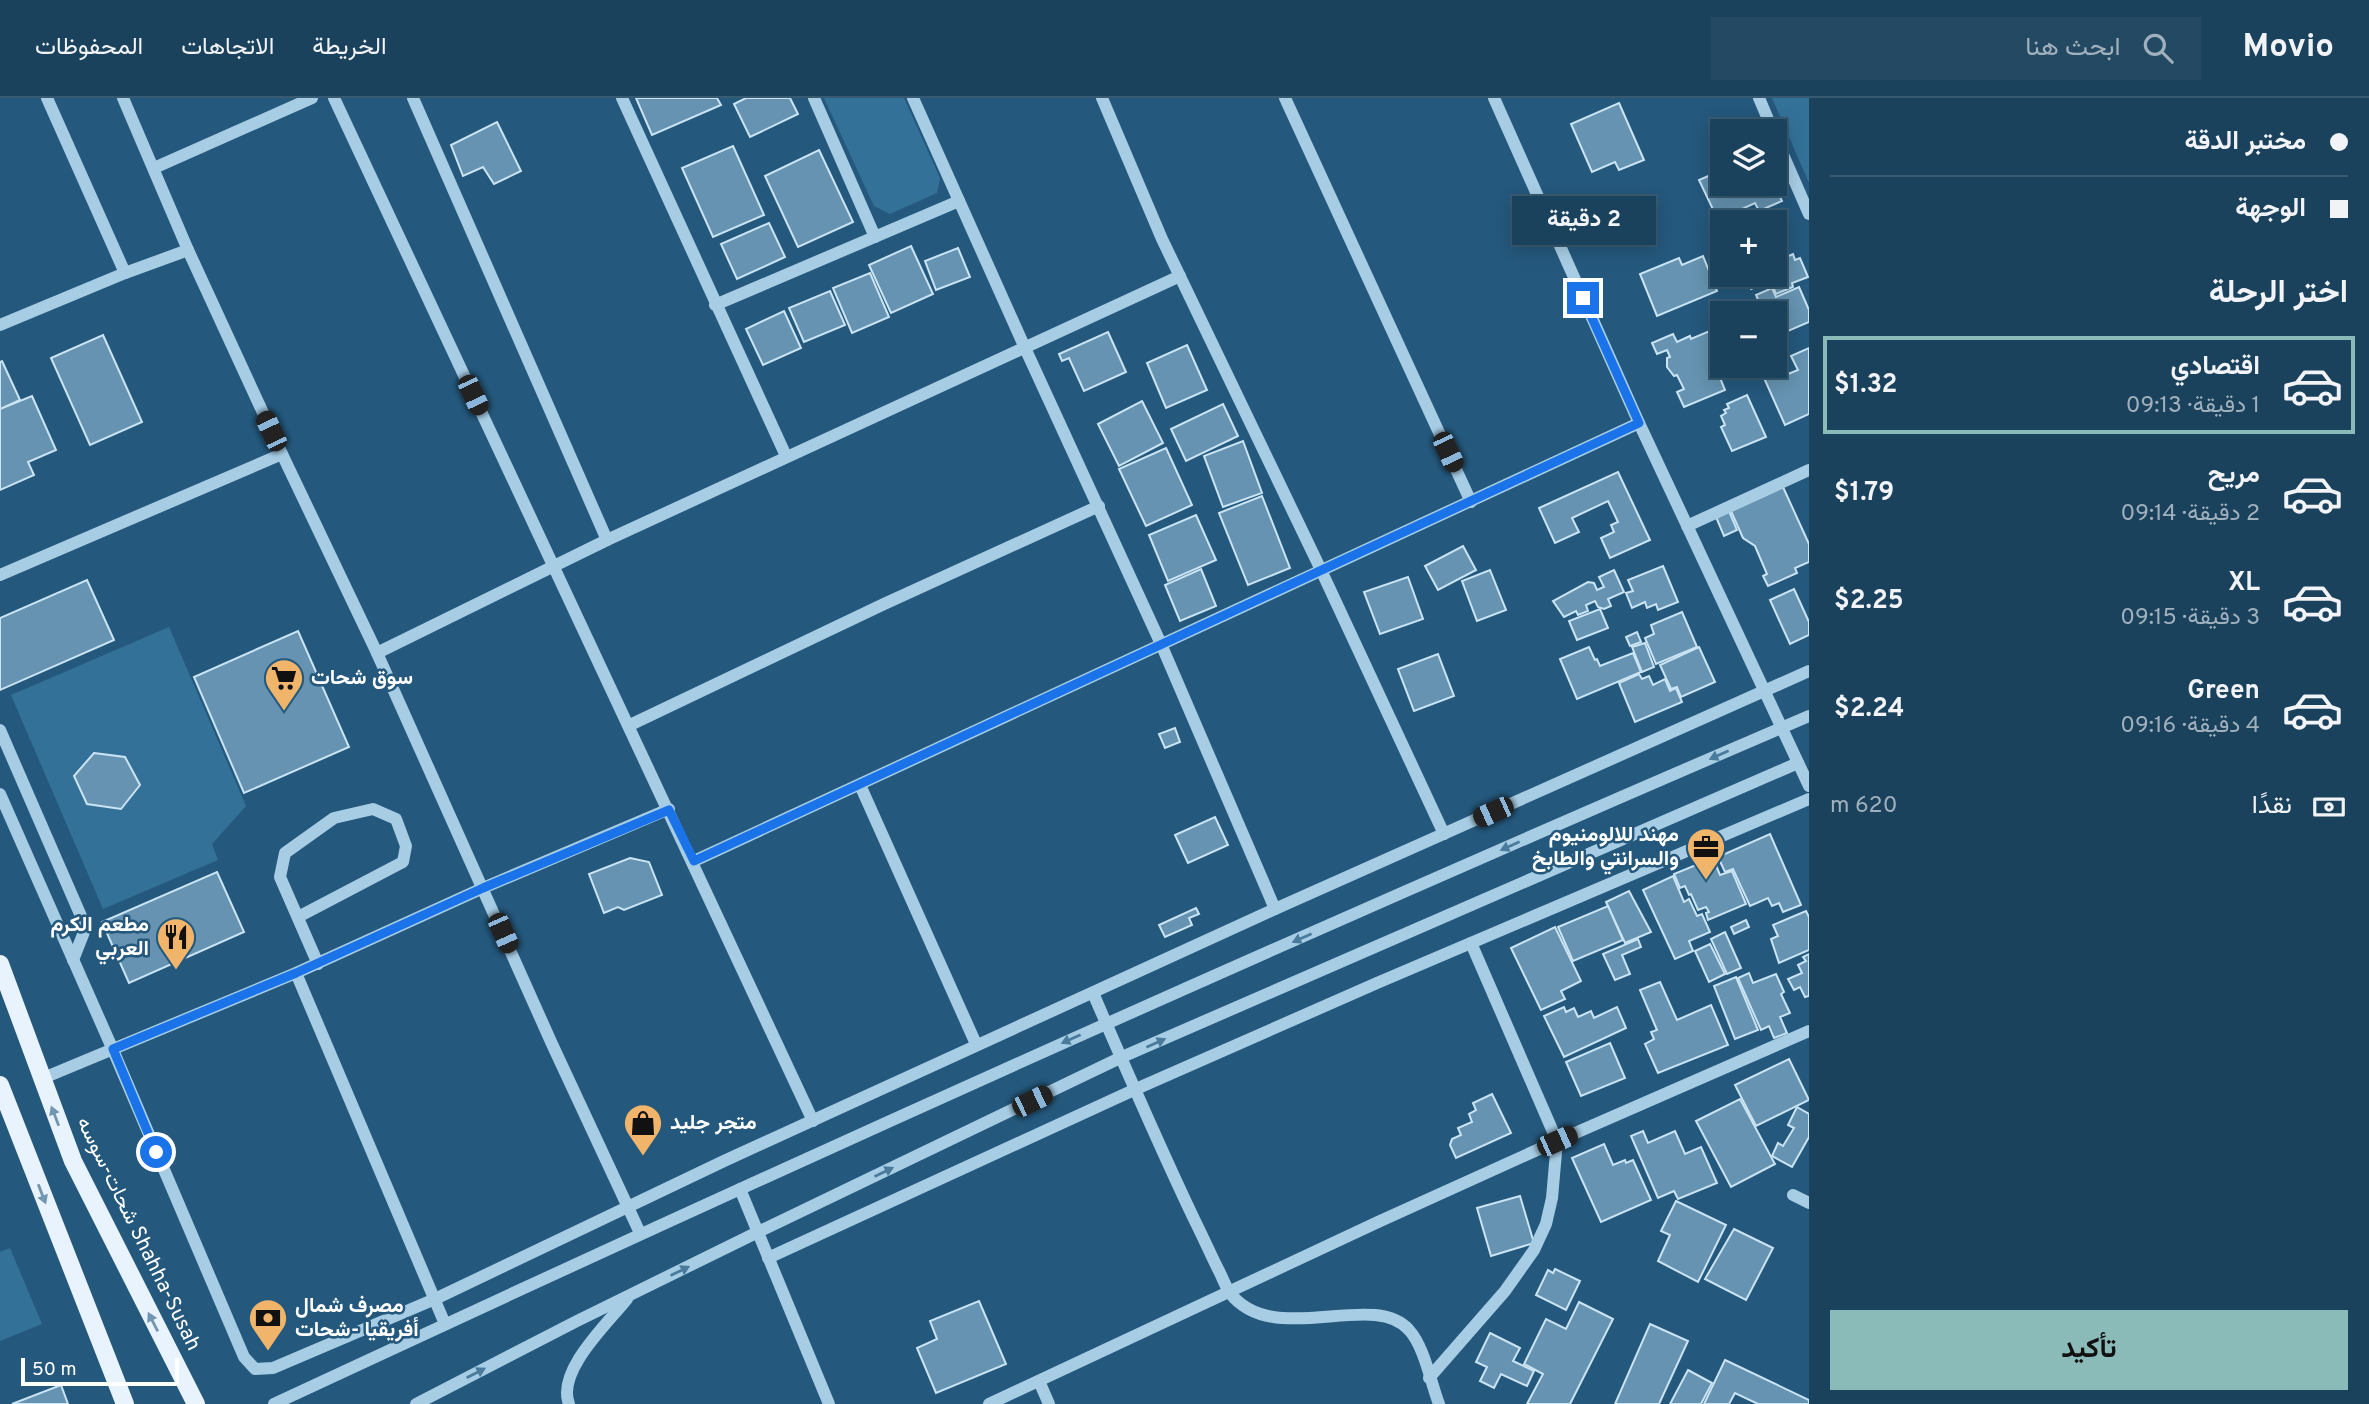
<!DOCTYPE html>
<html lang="ar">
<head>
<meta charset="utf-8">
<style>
	:root { --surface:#1b425d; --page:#244963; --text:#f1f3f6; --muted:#a0b0bc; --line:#395b72; --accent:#8bbbb9 }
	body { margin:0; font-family:Overpass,Vazirmatn,sans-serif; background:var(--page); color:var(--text); direction:rtl; height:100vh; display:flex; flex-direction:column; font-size:26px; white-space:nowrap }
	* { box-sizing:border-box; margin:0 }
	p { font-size:23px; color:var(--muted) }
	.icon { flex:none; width:38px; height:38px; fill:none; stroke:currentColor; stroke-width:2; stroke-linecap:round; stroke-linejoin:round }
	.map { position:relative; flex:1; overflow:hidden; direction:ltr }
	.drawer { display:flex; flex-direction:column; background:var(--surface); width:560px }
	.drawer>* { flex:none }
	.hud { display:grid; align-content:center; height:154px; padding:0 21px; background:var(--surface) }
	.tools { position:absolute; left:1710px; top:21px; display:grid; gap:14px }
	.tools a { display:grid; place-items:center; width:77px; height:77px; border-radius:0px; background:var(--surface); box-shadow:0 4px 18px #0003,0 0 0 2px var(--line); font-size:35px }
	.scale { position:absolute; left:21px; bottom:18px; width:158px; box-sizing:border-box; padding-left:7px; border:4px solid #fff; border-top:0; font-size:19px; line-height:24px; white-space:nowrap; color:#fff; -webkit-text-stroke:5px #24587c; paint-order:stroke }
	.end { position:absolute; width:32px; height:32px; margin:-16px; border:9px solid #1a73e8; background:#fff; box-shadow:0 0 0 4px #fff }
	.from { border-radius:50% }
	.bubble { position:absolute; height:49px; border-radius:0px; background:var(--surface); box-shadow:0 4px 18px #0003,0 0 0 2px var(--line); font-size:23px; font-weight:700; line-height:49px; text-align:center; direction:rtl }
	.car { position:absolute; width:21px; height:42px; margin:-21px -10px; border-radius:9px; box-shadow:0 0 5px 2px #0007; background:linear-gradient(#222 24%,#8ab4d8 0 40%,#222 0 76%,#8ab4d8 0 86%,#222 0) }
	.hud b { display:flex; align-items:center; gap:24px; height:66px; font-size:26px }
	.hud b+b { border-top:2px solid var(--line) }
	.hud i { width:18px; height:18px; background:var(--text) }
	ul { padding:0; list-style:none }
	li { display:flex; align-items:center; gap:21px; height:98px; margin:0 14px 10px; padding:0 7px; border:4px solid transparent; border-radius:0px }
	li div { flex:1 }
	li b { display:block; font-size:26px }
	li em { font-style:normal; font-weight:700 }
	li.current { border-color:var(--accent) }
	li>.icon { width:63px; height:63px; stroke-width:1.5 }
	h2 { padding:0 21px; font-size:32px; line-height:84px }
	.pay { display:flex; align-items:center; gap:18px; height:77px; padding:0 21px; font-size:26px }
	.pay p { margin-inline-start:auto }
	.button { display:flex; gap:14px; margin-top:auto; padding:14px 21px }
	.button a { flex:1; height:80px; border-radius:0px; background:var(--accent); color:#111; font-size:28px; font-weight:700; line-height:80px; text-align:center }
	header { display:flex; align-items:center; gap:42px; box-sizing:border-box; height:98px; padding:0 35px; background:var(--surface); border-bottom:2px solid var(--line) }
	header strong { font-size:33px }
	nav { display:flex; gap:38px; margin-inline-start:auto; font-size:24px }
	.search { width:490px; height:63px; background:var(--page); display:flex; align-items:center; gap:18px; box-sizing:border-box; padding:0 24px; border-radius:0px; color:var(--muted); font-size:26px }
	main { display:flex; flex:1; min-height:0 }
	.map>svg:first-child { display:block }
	.green { fill:#347198 }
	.building { fill:#6593b1; stroke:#cae4f4; stroke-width:2 }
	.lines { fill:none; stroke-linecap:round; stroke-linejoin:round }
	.minor { stroke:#a7cde5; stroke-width:12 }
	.major { stroke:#e8f3fd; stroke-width:18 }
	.oneway { fill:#4b7b9c }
	.oneway2 { fill:#7296b0 }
	.route { stroke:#1a73e8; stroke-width:9 }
	.labels { text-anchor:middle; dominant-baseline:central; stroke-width:5; stroke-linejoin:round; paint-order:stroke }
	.poi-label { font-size:21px; font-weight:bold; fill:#fff; stroke:#24587c; text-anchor:start }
	.street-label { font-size:21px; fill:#fff; stroke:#24587c }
</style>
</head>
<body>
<header>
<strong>Movio</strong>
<div class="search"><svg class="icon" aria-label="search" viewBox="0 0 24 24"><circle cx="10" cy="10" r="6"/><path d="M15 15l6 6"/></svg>ابحث هنا</div>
<nav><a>الخريطة</a><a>الاتجاهات</a><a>المحفوظات</a></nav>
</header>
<main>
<section class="drawer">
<div class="hud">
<b><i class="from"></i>مختبر الدقة</b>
<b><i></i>الوجهة</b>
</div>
<h2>اختر الرحلة</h2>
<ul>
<li class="current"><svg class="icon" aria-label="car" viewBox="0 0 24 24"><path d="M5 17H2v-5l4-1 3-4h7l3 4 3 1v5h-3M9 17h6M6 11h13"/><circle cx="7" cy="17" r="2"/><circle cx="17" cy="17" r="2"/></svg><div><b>اقتصادي</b><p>1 دقيقة · 09:13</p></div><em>$1.32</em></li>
<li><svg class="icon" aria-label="car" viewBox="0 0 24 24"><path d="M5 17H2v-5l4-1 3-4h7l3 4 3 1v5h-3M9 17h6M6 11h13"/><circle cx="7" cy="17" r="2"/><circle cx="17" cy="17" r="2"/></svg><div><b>مريح</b><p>2 دقيقة · 09:14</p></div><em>$1.79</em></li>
<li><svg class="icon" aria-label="car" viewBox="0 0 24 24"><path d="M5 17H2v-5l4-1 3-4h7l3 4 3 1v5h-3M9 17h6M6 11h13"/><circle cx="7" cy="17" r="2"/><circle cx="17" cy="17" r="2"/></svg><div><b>XL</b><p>3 دقيقة · 09:15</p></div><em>$2.25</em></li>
<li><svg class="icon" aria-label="car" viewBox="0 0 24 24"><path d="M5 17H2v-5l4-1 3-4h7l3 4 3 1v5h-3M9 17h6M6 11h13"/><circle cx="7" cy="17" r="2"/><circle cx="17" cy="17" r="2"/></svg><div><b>Green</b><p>4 دقيقة · 09:16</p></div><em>$2.24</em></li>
</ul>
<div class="pay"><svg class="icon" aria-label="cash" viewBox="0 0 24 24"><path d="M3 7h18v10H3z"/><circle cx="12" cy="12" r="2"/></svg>نقدًا<p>620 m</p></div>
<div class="button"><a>تأكيد</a></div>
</section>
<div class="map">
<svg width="1809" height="1306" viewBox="0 0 1809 1306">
	<rect width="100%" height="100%" fill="#24587c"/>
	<!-- green -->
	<g class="green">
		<path d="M824,0H904L940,80L937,95L890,116L874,108Z"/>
		<path d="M1772,0H1809V85Z"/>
		<path d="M169,529L246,708L212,746L218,762L103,811L11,597Z"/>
		<path d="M10,1150L42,1226L0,1243V1154Z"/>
	</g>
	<!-- building -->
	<g class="building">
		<path d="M636,0H717L721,7L652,37Z"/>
		<path d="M746,0H790L798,16L750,39L734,6Z"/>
		<path d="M1619,5L1644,62L1619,72L1615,64L1592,74L1571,26Z"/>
		<path d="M497,24L521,73L494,86L483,69L463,78L451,47Z"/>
		<path d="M733,48L764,117L713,139L682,70Z"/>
		<path d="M819,52L853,124L798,149L765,78Z"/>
		<path d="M1722,72V86H1774L1782,103L1759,113L1755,105L1718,122L1699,82Z"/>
		<path d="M769,125L785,159L737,181L721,146Z"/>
		<path d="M1774,137L1784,160L1793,156L1795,162L1800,160L1808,179L1792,185L1793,189L1776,196L1771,183L1751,191L1745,177H1774Z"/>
		<path d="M911,148L933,196L891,215L869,167Z"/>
		<path d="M958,150L970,179L936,192L925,163Z"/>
		<path d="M1703,158L1717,193L1657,218L1640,176L1679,160L1682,167Z"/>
		<path d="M870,175L889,219L852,235L833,190Z"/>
		<path d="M1799,189L1809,212V224L1774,239V215H1755L1753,209L1760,206L1756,197L1772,190L1776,199Z"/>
		<path d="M830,193L845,227L804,244L789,210Z"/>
		<path d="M784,213L801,250L763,267L746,231Z"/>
		<path d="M1722,215V268L1716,270L1725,292L1684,309L1677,294L1684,291L1677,277L1674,278L1667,269V260L1670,259L1667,252L1657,256L1652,245L1673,236L1677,244L1690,238L1691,241L1717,230L1713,219Z"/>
		<path d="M1108,234L1126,274L1084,293L1069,260L1062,263L1059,256Z"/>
		<path d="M103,237L142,324L90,347L51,260Z"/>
		<path d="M1187,247L1207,292L1166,310L1147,265Z"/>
		<path d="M1809,250V316L1785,327L1760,271L1774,268V265L1780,263L1788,276L1798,272L1791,258Z"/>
		<path d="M2,263L20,302L0,311V264Z"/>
		<path d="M1747,297L1766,339L1732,353L1721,329L1725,327L1721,318L1726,315L1724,312L1729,310L1727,306Z"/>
		<path d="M32,298L56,352L28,364L34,377L0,392V311Z"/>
		<path d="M1142,303L1163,345L1119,368L1098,326Z"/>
		<path d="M1223,306L1238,338L1186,363L1171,331Z"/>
		<path d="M1243,343L1262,395L1223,409L1204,358Z"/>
		<path d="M1166,350L1192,407L1146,428L1119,371Z"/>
		<path d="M1618,374L1650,442L1610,460L1601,440L1614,434L1611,427L1618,424L1608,403L1572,420L1579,434L1555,445L1539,410Z"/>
		<path d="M1783,389L1809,446V464L1795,470L1797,475L1768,488L1763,478L1767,476L1755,448L1743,440L1731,413Z"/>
		<path d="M1262,398L1290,470L1248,487L1219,415Z"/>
		<path d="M1729,413L1737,432L1724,438L1716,419Z"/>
		<path d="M1196,417L1216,462L1168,483L1149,437Z"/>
		<path d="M1463,448L1476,472L1438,492L1425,468Z"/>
		<path d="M1663,468L1678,504L1658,512L1656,506L1647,510L1645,504L1632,510L1626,495L1633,493L1628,482Z"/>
		<path d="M1201,471L1216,508L1180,523L1165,487Z"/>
		<path d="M1490,472L1506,512L1477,523L1462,483Z"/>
		<path d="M1614,472L1624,494L1608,501L1611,508L1604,511L1598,509L1595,503L1586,507L1588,513L1578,517L1576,513L1564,519L1553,503L1588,484L1594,485L1597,492L1604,489L1599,479Z"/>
		<path d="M1408,479L1423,521L1380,536L1364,494Z"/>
		<path d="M87,482L114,542L0,592V520Z"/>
		<path d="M1794,491L1809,524V537L1790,546L1770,502Z"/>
		<path d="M1600,511L1608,530L1577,542L1569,523Z"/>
		<path d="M1682,514L1697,549L1656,566L1645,540L1654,536L1651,527Z"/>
		<path d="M298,533L349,649L244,695L194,579Z"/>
		<path d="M1637,534L1641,544L1630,548L1626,539Z"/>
		<path d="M1645,545L1654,569L1642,574L1632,549Z"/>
		<path d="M1589,549L1595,562L1597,561L1600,568L1633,555L1641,574L1577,601L1560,561Z"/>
		<path d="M1699,549L1715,584L1681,599L1677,589L1671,591L1660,567Z"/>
		<path d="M1438,556L1454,598L1414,613L1398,571Z"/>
		<path d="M1639,576L1642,581L1649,578L1653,587L1665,581L1670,593L1676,590L1682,604L1635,624L1619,585Z"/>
		<path d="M1175,630L1180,644L1165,650L1159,636Z"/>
		<path d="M94,655L125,659L140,687L121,711L87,706L74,678Z"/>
		<path d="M1215,719L1228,747L1188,765L1175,737Z"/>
		<path d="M1770,736L1801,807L1783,814L1779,805L1772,808L1768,800L1750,808L1733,771L1725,774L1718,759Z"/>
		<path d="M630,760L649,764L662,797L624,812L618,809L604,815L589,776Z"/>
		<path d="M1713,760L1720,777L1732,773L1746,806L1708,822L1706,815L1709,814L1706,809L1698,812L1691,796L1689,797L1685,788L1680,790L1674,776Z"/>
		<path d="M217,774L244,834L129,885L102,824Z"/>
		<path d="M1673,778L1684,804L1689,801L1697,818L1702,816L1710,834L1689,843L1693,853L1675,861L1643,792Z"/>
		<path d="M1629,793L1651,834L1625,845L1606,804Z"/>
		<path d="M1608,808L1623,842L1573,863L1558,829Z"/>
		<path d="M1196,810L1199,816L1189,820L1192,827L1165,839L1159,827Z"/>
		<path d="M1806,813L1809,819V852L1779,865L1771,841L1778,838L1773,827Z"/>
		<path d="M1746,822L1749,829L1734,836L1731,829Z"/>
		<path d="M1555,829L1581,883L1561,893L1565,901L1541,912L1511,850Z"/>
		<path d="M1725,834L1741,870L1727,876L1711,841Z"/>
		<path d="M1638,841L1641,849L1622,857L1630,876L1615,882L1603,856Z"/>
		<path d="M1710,846L1725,876L1709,884L1695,853Z"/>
		<path d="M1809,856V898L1805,899L1800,889L1794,892L1788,881L1802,875L1798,867L1806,863L1803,859Z"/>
		<path d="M1749,875L1753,885L1776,876L1784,894L1781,896L1790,915L1780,919L1787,935L1774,940L1769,928L1761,932L1738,880Z"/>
		<path d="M1736,879L1758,932L1735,941L1714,888Z"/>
		<path d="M1660,884L1677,922L1711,907L1728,947L1658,975L1645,946L1654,941L1651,934L1657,932L1640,892Z"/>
		<path d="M1564,909L1566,914L1574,910L1578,919L1591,913L1594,920L1617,909L1626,930L1564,959L1544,918Z"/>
		<path d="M1610,945L1625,980L1581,998L1566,964Z"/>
		<path d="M1789,961L1809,1002L1756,1028L1735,987Z"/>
		<path d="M1492,996L1511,1035L1456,1060L1450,1047L1452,1041L1461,1037L1458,1030L1472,1024L1469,1016L1476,1012L1473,1005Z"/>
		<path d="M1740,1001L1775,1066L1731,1089L1696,1023Z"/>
		<path d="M1797,1009L1809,1016V1039L1792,1069L1772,1058L1778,1045L1783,1048L1794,1030L1788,1027Z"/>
		<path d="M1643,1033L1648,1045L1675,1033L1685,1056L1701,1049L1717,1085L1678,1101L1674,1093L1658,1100L1631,1038Z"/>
		<path d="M1604,1046L1613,1067L1625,1062L1626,1065L1633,1062L1651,1102L1601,1124L1572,1060Z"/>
		<path d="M1520,1098L1534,1145L1491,1158L1477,1110Z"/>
		<path d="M1676,1103L1726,1127L1698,1184L1658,1163L1670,1137L1661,1133Z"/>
		<path d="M1734,1131L1773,1150L1746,1202L1705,1181Z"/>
		<path d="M1555,1171L1580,1183L1566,1212L1536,1197L1548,1172L1553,1175Z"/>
		<path d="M979,1203L1006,1266L936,1295L917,1250L937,1241L930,1223Z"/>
		<path d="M1579,1204L1613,1221L1570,1306H1527L1543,1276L1524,1266L1546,1221L1566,1231Z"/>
		<path d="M1650,1226L1688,1243L1659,1306H1615Z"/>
		<path d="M1490,1235L1520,1250L1513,1263L1534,1273L1527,1288L1501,1276L1494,1290L1480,1283L1487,1269L1476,1264Z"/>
		<path d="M1725,1262L1809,1302V1306H1758L1735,1295L1729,1306H1704Z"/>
		<path d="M1688,1272L1712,1285L1701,1306H1670Z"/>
		<path d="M61,1287L68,1306H12Z"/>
	</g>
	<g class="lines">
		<!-- minor -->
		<g class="minor">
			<path d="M47,0L125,175"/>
			<path d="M123,0L188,152L282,356L377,555L552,946L640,1135"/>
			<path d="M334,0C493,341 655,682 813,1023"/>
			<path d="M413,0L607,442"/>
			<path d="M622,0L786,358"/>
			<path d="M814,0L875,139"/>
			<path d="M913,0L1025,250L1161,546L1275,811"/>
			<path d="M1102,0L1162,141L1321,472L1444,736"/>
			<path d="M1285,0L1471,404"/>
			<path d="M1494,0L1639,325L1809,688"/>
			<path d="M1759,0L1773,33"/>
			<path d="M1774,36L1809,116"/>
			<path d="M154,70L312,0"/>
			<path d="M715,207L959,103"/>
			<path d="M0,227L125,175L188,152"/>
			<path d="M1687,428L1809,372"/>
			<path d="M0,477L282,356"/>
			<path d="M377,555L607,442L1180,178"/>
			<path d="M630,627L884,506L1099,408"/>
			<path d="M0,632L84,825V834L73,862"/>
			<path d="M860,687L976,946"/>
			<path d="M0,696L113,952L244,1259L255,1271L273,1270L435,1201L724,1063L1275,811L1809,573"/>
			<path d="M694,763L1639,325"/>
			<path d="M298,819L403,764L406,748L396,721L373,711L334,720L285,755L280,779L318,866"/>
			<path d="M296,875L445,1226"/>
			<path d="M1093,895C1126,971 1159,1048 1195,1123C1203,1139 1210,1155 1218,1171C1222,1178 1225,1188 1230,1195C1273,1251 1373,1191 1409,1232C1424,1248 1431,1285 1439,1306"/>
			<path d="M41,981L296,875L483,790L669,711"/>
			<path d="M740,1091L829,1306"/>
			<path d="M1793,1097L1809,1105"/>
			<path d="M768,1160L1136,991L1377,885L1809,701"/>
			<path d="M1429,1280L1505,1193L1534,1152L1546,1126L1552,1100L1557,1043L1471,845"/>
			<path d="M1039,1283L1049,1306"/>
			<path d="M274,1306C782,1069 1294,839 1809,618"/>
			<path d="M416,1306L577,1223L758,1134L1122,959L1798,665"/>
			<path d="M569,1306C556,1273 608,1225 627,1201"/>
			<path d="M989,1306L1378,1124L1557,1043L1809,933"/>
		</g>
		<!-- major -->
		<g class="major">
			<path d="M0,866L73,1063L196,1306"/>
			<path d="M0,987L125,1306"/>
		</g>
	</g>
	<!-- one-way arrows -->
	<defs><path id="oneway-solid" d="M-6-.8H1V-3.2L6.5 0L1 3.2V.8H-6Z" transform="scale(1.75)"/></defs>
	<g class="oneway">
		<use href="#oneway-solid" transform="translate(1719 657) rotate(156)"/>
		<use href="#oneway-solid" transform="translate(1510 748) rotate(156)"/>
		<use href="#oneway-solid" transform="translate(1302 840) rotate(156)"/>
		<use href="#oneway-solid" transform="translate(1071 941) rotate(156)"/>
		<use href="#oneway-solid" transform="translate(1156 945) rotate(-24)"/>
		<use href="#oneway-solid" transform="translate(884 1074) rotate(-26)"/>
		<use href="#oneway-solid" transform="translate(680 1173) rotate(-26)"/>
		<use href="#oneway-solid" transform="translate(476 1275) rotate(-27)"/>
	</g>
	<g class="oneway2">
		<use href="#oneway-solid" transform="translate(55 1018) rotate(-111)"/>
		<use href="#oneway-solid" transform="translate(42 1096) rotate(69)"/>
		<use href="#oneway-solid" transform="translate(153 1224) rotate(-117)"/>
	</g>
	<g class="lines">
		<!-- route -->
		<path class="route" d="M156,1054L113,951L296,875L483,790L669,712L694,763L1639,325L1583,200"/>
	</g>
	<!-- icons -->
	<defs>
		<g id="supermarket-pin" transform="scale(2.0125)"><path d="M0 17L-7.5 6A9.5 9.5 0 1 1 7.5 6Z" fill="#f0b46b" stroke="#24587c"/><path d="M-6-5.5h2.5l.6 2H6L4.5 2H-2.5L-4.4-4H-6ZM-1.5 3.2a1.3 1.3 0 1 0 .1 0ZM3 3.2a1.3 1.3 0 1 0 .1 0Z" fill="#111"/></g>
		<g id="office-pin" transform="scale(2.0125)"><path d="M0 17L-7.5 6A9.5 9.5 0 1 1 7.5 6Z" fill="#f0b46b" stroke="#24587c"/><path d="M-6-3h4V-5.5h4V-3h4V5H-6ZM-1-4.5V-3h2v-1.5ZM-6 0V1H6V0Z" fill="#111"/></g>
		<g id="restaurant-pin" transform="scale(2.0125)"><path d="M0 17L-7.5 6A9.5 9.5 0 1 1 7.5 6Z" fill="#f0b46b" stroke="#24587c"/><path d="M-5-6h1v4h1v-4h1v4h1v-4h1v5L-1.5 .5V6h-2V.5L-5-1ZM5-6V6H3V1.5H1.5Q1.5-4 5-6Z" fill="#111"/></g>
		<g id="shop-pin" transform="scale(2.0125)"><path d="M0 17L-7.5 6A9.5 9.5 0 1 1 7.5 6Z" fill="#f0b46b" stroke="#24587c"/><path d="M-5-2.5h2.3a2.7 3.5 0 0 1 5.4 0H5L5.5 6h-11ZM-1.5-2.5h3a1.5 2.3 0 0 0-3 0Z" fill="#111"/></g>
		<g id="bank-pin" transform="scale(2.0125)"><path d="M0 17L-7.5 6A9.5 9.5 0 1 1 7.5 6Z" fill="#f0b46b" stroke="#24587c"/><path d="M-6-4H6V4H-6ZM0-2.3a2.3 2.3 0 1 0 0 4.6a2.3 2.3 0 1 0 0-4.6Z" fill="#111"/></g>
	</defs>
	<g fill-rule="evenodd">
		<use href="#supermarket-pin" x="284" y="580"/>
		<use href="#office-pin" x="1706" y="749"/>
		<use href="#restaurant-pin" x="176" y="839"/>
		<use href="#shop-pin" x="643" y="1025"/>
		<use href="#bank-pin" x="268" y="1220"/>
	</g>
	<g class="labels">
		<!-- poi labels -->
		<g class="poi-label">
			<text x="311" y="580">سوق شحات</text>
			<text x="1679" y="737" text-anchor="end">مهند للالومنيوم<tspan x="1679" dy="24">والسرانتي والطابخ</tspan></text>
			<text x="149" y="827" text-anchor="end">مطعم الكرم<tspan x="149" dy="24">العربي</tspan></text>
			<text x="670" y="1025">متجر جليد</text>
			<text x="295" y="1208">مصرف شمال<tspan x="295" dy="24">أفريقيا -شحات</tspan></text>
		</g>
		<!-- street labels -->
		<g class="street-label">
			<text transform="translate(138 1136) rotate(64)">شحات-سوسه Shahha-Susah</text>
		</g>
	</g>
</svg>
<div class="tools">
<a><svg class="icon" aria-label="layers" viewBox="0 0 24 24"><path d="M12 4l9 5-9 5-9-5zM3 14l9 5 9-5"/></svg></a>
<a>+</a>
<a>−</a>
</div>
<div class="scale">50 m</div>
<i class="end from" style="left:156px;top:1054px"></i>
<i class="end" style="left:1583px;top:200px"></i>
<div class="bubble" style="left:1512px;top:98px;width:144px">2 دقيقة</div>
<i class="car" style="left:473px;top:297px;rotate:155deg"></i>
<i class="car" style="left:271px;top:333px;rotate:335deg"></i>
<i class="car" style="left:1448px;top:354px;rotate:155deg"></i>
<i class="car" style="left:1493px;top:714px;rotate:246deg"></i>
<i class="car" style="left:503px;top:835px;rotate:156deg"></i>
<i class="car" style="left:1032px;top:1003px;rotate:64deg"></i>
<i class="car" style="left:1557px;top:1043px;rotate:66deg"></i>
</div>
</main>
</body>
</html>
